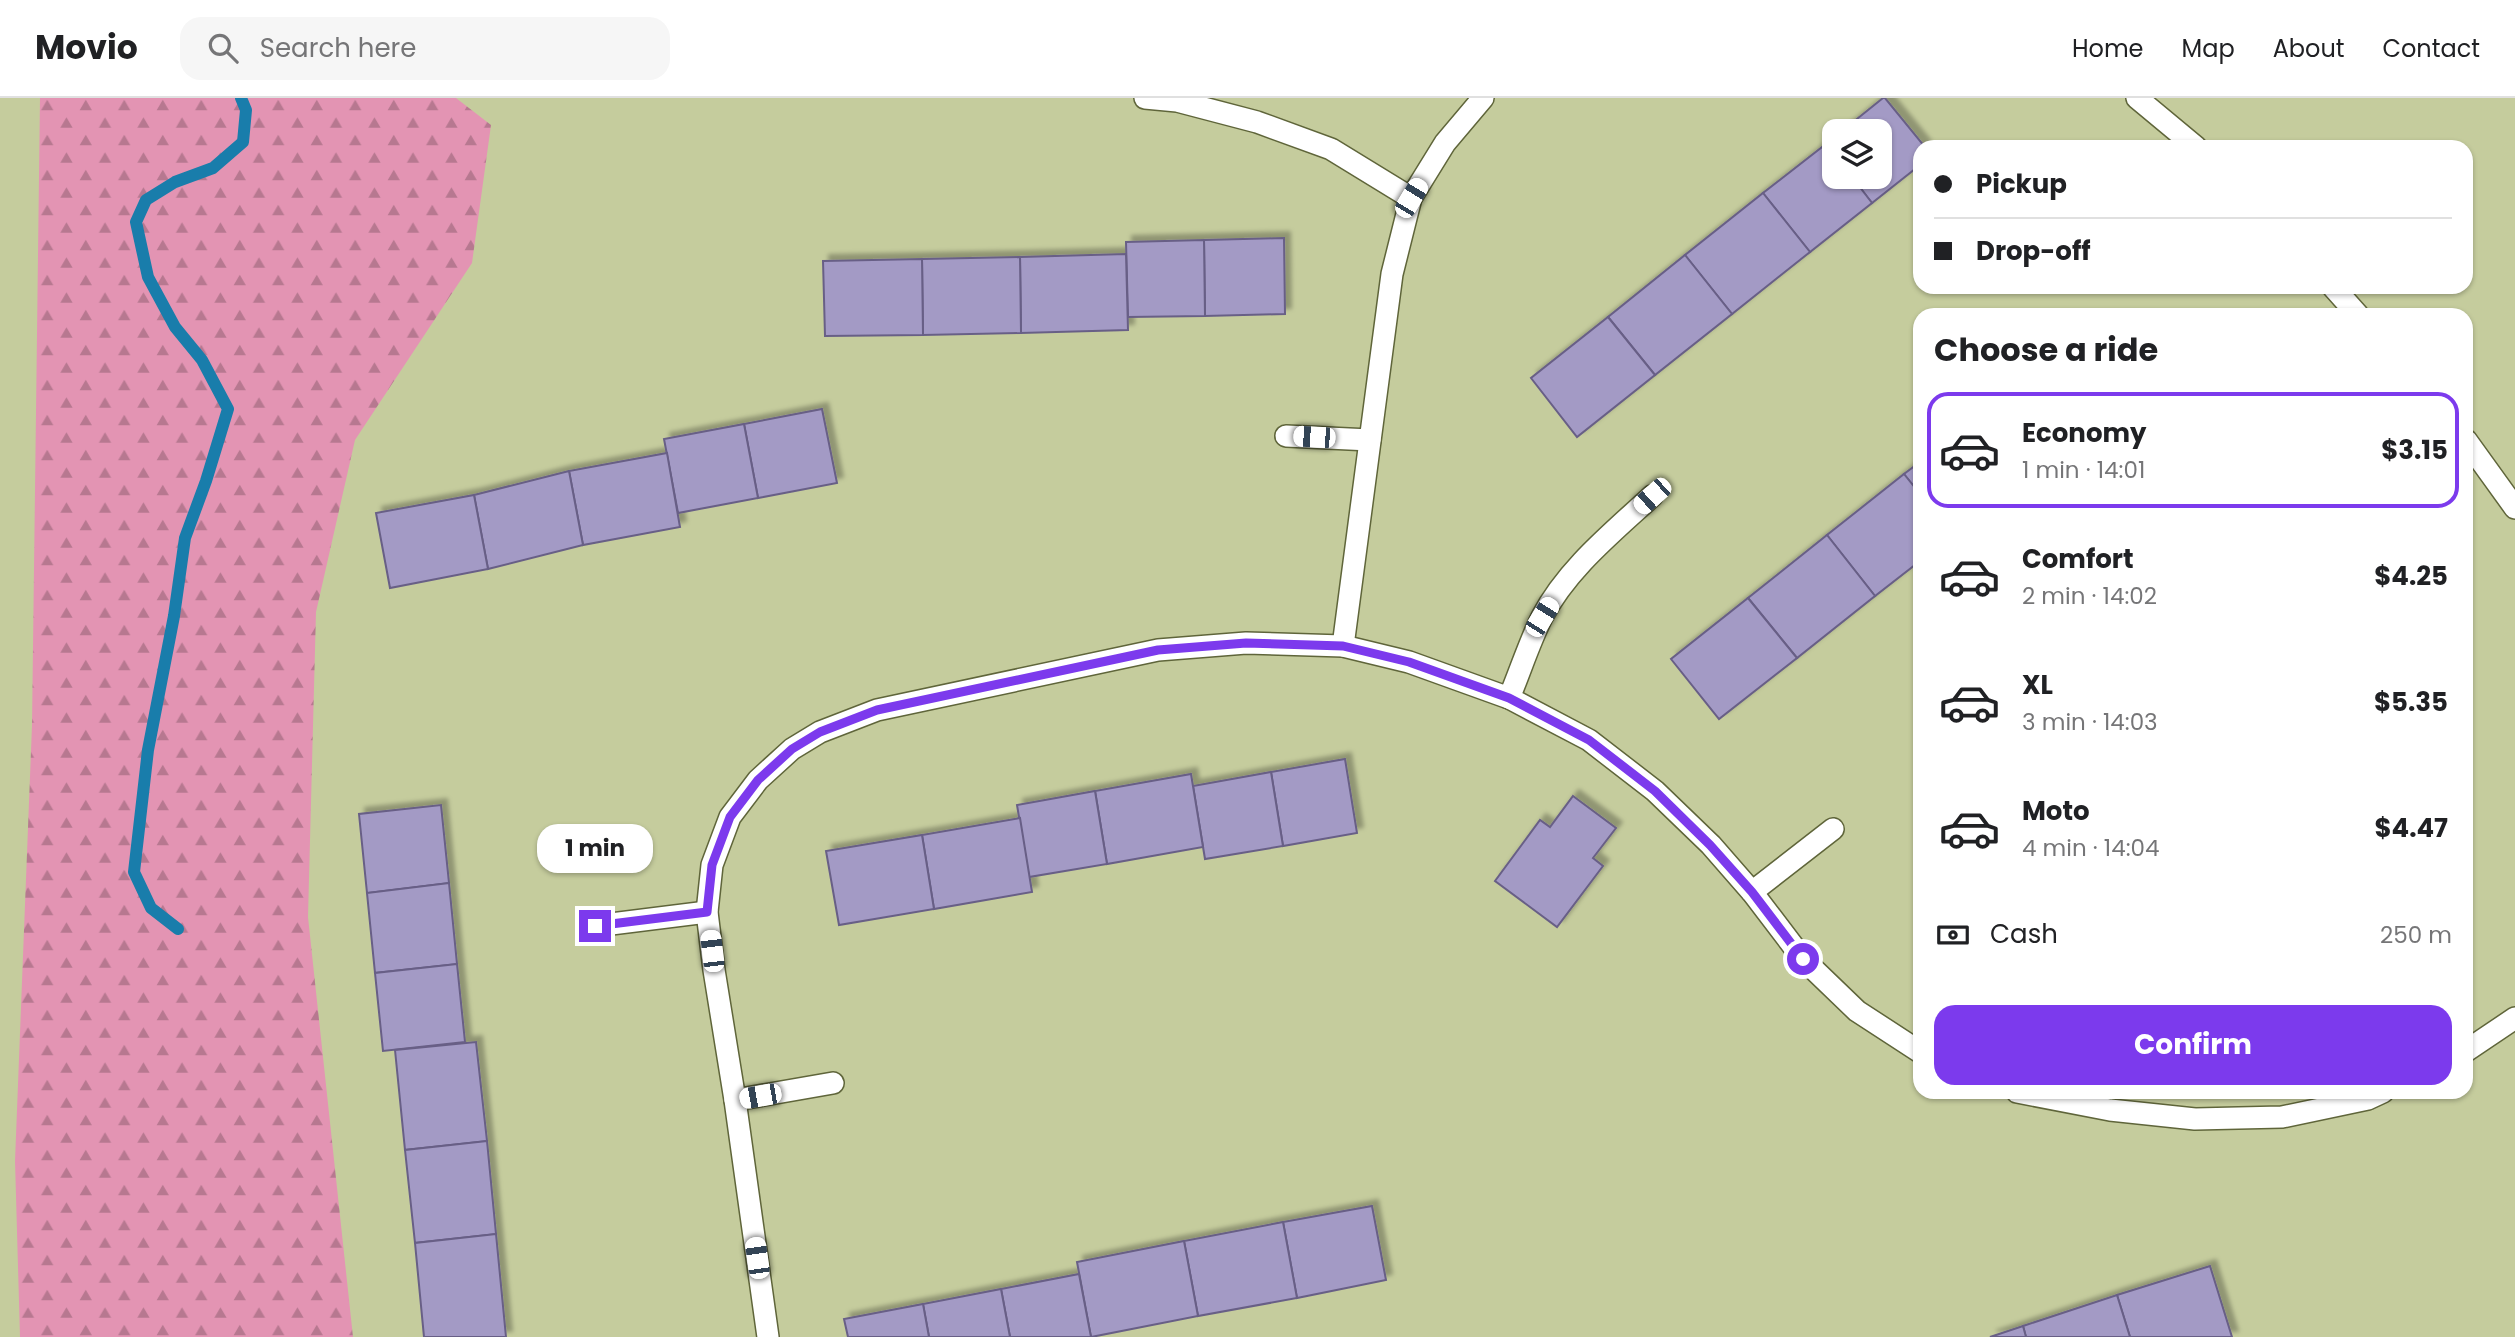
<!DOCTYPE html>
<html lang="en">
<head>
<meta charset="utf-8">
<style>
	:root { --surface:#fff; --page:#f6f6f6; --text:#202124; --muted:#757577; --line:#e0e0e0; --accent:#7c3aed }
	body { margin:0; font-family:Poppins,sans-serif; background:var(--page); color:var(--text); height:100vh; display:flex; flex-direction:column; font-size:26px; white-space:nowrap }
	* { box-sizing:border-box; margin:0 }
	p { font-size:23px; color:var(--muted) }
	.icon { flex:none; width:38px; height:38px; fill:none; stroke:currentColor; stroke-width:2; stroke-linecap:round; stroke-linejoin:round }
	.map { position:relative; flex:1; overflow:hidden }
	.side { position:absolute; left:1913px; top:210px; width:560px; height:791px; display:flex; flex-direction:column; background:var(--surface); border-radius:21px; box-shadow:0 2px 5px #0004 }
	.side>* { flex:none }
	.top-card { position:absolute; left:1913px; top:42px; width:560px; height:154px; border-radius:21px; box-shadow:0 2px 5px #0004; display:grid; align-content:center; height:154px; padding:0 21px; background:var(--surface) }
	.controls { position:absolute; left:1822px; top:21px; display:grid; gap:14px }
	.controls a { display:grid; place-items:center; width:70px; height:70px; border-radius:14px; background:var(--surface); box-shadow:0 2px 5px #0004; font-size:35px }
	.end { position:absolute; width:32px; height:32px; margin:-16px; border:9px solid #7c3aed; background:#fff; box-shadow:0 0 0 4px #fff }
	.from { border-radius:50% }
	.bubble { position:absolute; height:49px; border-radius:21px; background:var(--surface); box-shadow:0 2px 5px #0004; font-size:23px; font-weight:700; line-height:49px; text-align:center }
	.car { position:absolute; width:21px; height:42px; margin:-21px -10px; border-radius:9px; box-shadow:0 0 5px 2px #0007; background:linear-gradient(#fff 24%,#345 0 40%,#fff 0 76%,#345 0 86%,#fff 0) }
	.top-card b { display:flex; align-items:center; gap:24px; height:66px; font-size:26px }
	.top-card b+b { border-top:2px solid var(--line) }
	.top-card i { width:18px; height:18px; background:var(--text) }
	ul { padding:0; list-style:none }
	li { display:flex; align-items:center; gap:21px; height:116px; margin:0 14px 10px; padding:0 7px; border:4px solid transparent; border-radius:21px }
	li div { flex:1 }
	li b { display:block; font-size:26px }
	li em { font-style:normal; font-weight:700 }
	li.on { border-color:var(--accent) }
	li>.icon { width:63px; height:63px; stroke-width:1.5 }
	h2 { padding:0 21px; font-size:32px; line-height:84px }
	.pay { display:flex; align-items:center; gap:18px; height:77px; padding:0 21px; font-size:26px }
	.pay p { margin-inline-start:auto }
	.cta { display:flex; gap:14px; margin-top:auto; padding:14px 21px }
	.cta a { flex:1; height:80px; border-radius:21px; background:var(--accent); color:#fff; font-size:28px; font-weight:700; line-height:80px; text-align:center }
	header { display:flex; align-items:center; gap:42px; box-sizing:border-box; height:98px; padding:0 35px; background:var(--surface); border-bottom:2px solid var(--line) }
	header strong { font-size:33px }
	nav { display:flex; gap:38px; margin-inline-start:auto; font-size:24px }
	.search { width:490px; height:63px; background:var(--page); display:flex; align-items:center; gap:18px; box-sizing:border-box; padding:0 24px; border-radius:21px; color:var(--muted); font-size:26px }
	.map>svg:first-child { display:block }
	.forest { fill:url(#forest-firs) }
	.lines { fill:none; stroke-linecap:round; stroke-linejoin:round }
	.stream { stroke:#197dab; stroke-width:12 }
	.building { fill:#a39ac5; stroke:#685f86; stroke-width:2; filter:url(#shadow) }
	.lane-casing { stroke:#5f653a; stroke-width:24 }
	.lane { stroke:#fff; stroke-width:21 }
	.route { stroke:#7c3aed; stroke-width:9 }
</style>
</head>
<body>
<header>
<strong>Movio</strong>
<div class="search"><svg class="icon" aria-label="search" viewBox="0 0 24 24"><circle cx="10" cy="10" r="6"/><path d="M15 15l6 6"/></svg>Search here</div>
<nav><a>Home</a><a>Map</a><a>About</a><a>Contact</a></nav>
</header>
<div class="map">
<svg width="2515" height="1239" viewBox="0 0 2515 1239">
	<defs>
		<pattern id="forest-firs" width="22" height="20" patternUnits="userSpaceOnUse" patternTransform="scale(1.75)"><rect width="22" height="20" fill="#e394b3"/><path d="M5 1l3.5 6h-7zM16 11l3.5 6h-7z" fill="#b77890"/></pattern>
		<filter id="shadow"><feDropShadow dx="6" dy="-6" stdDeviation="2" flood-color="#0004"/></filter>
	</defs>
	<rect width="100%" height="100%" fill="#c5cc9d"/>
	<!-- forest -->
	<path class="forest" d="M40,0H456L491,27L472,165L355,342L316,514L308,819L353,1239H20L15,1063L32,627Z"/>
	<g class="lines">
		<!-- stream -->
		<path class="stream" d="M178,831L151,810L134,774L148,652L174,518L185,440L206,383L228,311L202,262L175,229L148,179L136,124L146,102L175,84L213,70L243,44L246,12L241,0"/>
	</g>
	<!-- building -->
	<g class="building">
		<path d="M1883,0H1885L1925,49H1920V67L1872,105L1852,79H1880V33H1842Z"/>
		<path d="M1826,46L1834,57V79H1852L1872,105L1810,154L1763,95Z"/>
		<path d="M1763,95L1810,154L1732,216L1685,157Z"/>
		<path d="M1284,140L1285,216L1205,218L1204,142Z"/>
		<path d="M1204,142L1205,218L1128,219L1126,144Z"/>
		<path d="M1126,156L1128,232L1021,235L1020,159Z"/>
		<path d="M1685,157L1732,216L1655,277L1608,219Z"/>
		<path d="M1020,159L1021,235L923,237L922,161Z"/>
		<path d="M922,161L923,237L825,238L823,163Z"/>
		<path d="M1608,219L1655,277L1577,339L1531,280Z"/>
		<path d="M822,311L837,385L758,400L744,326Z"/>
		<path d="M744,326L758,400L678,415L664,341Z"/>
		<path d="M667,355L680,429L583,447L569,373Z"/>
		<path d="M1920,364V396L1904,376Z"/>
		<path d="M569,373L583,447L488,471L474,397Z"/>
		<path d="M1904,376L1920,396V463L1875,498L1827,437Z"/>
		<path d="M474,397L488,471L390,490L376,415Z"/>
		<path d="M1827,437L1875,498L1797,560L1748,500Z"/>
		<path d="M1748,500L1797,560L1719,621L1671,561Z"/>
		<path d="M1345,661L1357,735L1283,748L1271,674Z"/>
		<path d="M1271,674L1283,748L1205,761L1193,688Z"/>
		<path d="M1191,676L1203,749L1107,766L1095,693Z"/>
		<path d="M1095,693L1107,766L1029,779L1017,707Z"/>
		<path d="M1573,698L1616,730L1593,760L1603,768L1557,829L1495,783L1540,722L1550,729Z"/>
		<path d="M441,707L449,785L367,795L359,716Z"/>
		<path d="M1020,720L1032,794L934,811L922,737Z"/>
		<path d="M922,737L934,811L839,827L826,753Z"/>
		<path d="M449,785L457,866L375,875L367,795Z"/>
		<path d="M457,866L465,944L383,953L375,875Z"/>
		<path d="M476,944L487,1043L405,1052L395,952Z"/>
		<path d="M487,1043L496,1136L415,1145L405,1052Z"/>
		<path d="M1372,1108L1386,1182L1297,1200L1283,1124Z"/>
		<path d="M1283,1124L1297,1200L1198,1218L1184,1143Z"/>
		<path d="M496,1136L506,1239H424L415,1145Z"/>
		<path d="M1184,1143L1198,1218L1091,1239L1077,1164Z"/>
		<path d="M2210,1168L2232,1239H2130L2117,1197Z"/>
		<path d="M1079,1176L1091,1239H1010L1001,1191Z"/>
		<path d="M1001,1191L1010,1239H929L923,1206Z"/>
		<path d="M2117,1197L2130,1239H2026L2023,1228Z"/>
		<path d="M923,1206L929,1239H848L844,1221Z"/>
		<path d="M2023,1228L2026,1239H1990Z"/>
	</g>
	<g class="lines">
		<!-- lane casing -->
		<g class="lane-casing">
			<g id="lane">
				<path d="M1145,0L1177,3L1257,24L1331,51L1411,100"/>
				<path d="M2137,0L2196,49"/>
				<path d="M2333,189L2358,217"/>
				<path d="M1286,338L1370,342"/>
				<path d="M2466,342L2515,410"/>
				<path d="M1343,548L1392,176L1411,100L1445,45L1483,0"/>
				<path d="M1509,600C1520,574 1529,545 1542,519C1567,471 1612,435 1652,398"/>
				<path d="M1752,794L1833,731"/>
				<path d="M595,828L707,814"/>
				<path d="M2466,953L2515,920"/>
				<path d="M2017,994L2110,1012L2195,1021L2282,1019L2368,1001L2383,994"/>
				<path d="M735,1002L833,985"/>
				<path d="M768,1239L735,1002L714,872L707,814L712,767L730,719L758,682L792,651L820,634L877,612L1158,552L1246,545L1343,548L1409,564L1509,600L1589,642L1655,693L1711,747L1752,794L1803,861L1857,913L1920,954"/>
			</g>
		</g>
		<!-- lane -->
		<use href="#lane" class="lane"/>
	</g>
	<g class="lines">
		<!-- route -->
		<path class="route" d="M595,828L707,814L712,767L730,719L758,682L792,651L820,634L877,612L1158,552L1246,545L1343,548L1409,564L1509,600L1589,642L1655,693L1710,747L1752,794L1803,861"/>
	</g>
</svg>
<div class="controls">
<a><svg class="icon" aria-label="layers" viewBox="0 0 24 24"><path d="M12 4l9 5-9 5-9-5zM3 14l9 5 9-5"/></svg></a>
</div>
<i class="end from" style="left:1803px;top:861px"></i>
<i class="end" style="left:595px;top:828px"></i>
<div class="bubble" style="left:537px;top:726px;width:116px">1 min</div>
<i class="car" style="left:1411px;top:100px;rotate:31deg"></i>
<i class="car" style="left:1314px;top:339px;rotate:273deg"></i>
<i class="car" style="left:1652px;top:398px;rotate:228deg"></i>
<i class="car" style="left:1542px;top:519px;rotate:32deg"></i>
<i class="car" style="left:712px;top:853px;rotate:353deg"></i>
<i class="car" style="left:760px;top:998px;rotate:260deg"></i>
<i class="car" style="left:757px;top:1160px;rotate:352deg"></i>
<div class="top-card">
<b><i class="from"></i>Pickup</b>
<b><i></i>Drop-off</b>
</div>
<section class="side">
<h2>Choose a ride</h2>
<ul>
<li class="on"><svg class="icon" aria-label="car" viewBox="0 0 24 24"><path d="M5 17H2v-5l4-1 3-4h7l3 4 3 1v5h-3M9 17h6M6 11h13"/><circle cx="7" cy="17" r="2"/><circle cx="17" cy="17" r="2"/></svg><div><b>Economy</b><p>1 min · 14:01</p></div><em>$3.15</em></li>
<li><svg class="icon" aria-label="car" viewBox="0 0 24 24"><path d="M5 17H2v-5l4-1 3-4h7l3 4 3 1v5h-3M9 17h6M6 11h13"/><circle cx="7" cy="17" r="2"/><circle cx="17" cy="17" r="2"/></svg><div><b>Comfort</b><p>2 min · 14:02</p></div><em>$4.25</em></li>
<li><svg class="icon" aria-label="car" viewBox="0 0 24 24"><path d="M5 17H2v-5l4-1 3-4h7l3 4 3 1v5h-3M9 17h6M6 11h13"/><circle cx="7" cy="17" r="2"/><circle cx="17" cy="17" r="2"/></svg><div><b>XL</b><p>3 min · 14:03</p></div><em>$5.35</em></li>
<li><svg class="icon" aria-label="car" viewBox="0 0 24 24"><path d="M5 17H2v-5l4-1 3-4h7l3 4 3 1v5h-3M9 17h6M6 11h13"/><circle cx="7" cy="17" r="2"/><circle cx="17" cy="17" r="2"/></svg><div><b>Moto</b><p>4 min · 14:04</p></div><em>$4.47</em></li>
</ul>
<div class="pay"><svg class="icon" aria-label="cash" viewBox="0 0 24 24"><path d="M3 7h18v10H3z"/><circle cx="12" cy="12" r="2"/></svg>Cash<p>250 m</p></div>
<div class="cta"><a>Confirm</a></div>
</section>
</div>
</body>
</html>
